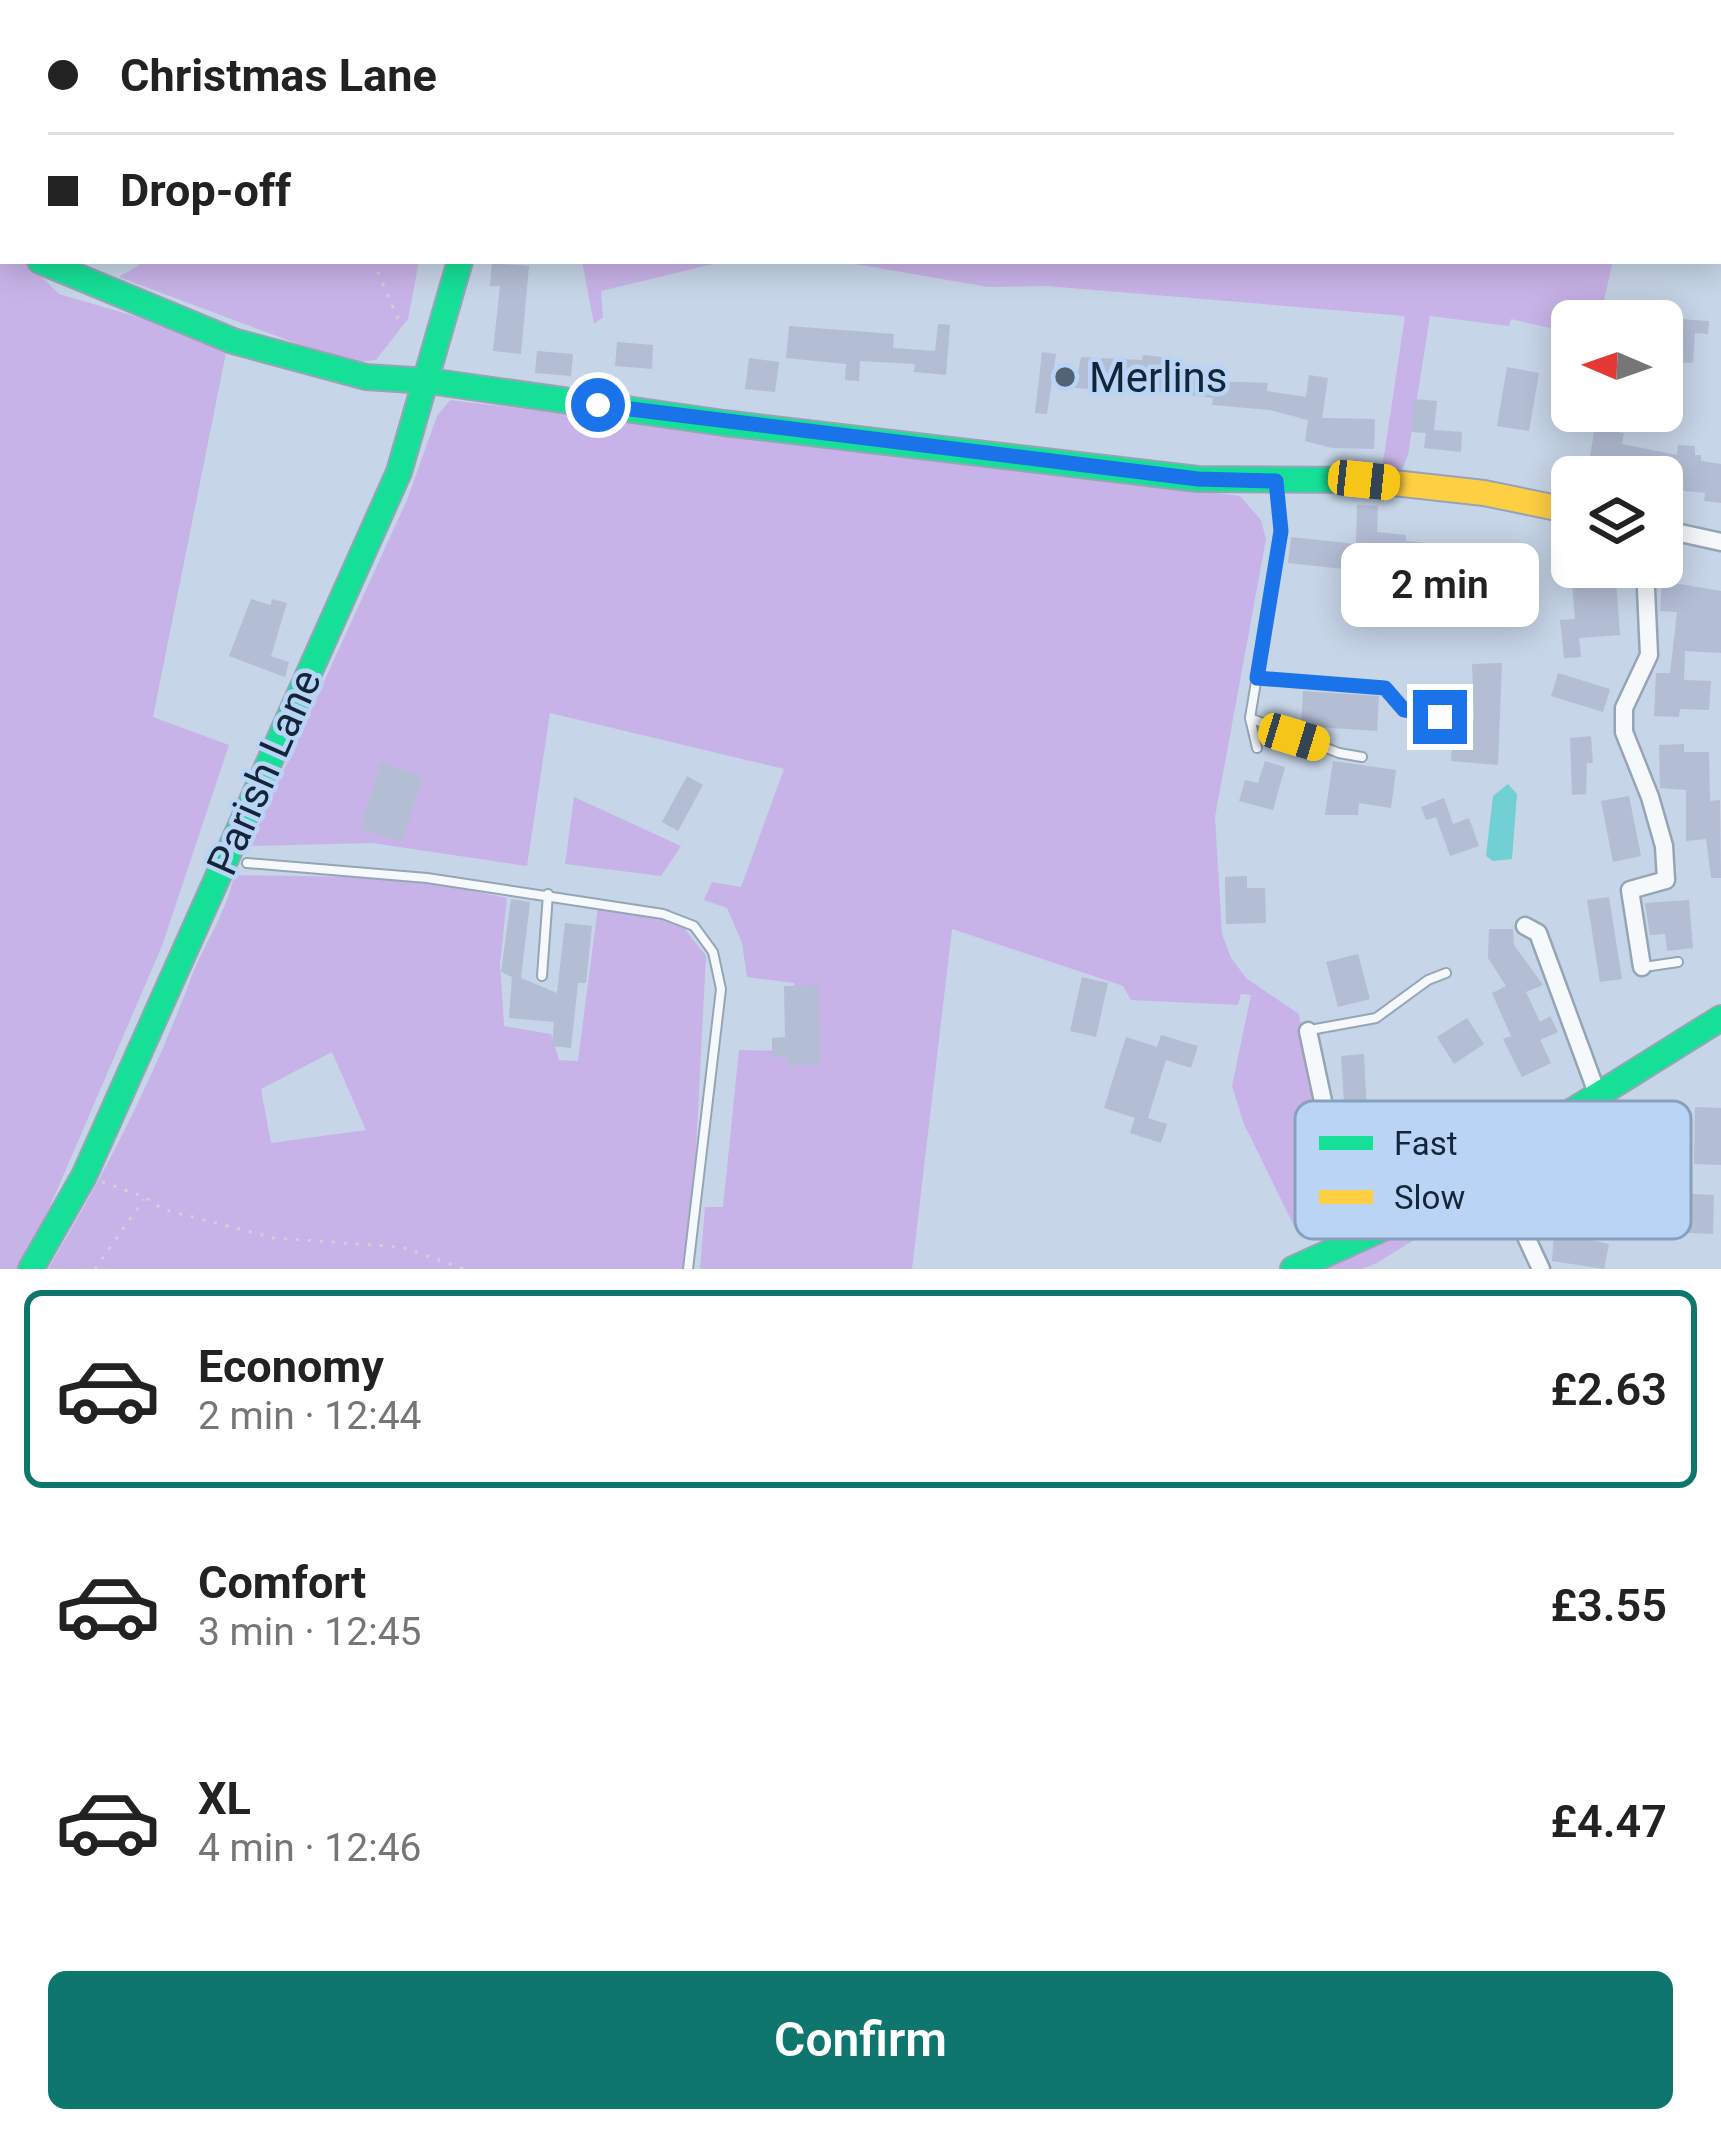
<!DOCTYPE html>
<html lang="en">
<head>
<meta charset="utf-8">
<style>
	:root { --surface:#fff; --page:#f6f6f6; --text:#222; --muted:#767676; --line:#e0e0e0; --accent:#0f766e }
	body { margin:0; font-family:Roboto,sans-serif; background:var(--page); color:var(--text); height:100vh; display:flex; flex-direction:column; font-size:45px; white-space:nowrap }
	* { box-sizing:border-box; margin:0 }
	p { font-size:39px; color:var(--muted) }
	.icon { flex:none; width:66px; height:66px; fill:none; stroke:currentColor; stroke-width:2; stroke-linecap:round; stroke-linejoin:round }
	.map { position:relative; height:1269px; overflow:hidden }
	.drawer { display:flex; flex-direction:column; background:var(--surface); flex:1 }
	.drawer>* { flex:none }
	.hud { position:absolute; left:0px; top:0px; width:1722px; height:264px; box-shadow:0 6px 30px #0003; display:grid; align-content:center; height:264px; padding:0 48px; background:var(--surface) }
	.needle { width:78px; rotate:272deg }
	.buttons { position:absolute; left:1551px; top:300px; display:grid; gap:24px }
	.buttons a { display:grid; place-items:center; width:132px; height:132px; border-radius:18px; background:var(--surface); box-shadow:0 6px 30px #0003; font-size:60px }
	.end { position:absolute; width:54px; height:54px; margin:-27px; border:15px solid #1a73e8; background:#fff; box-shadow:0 0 0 6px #fff }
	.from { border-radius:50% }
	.bubble { position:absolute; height:84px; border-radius:18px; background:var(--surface); box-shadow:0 6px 30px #0003; font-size:39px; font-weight:600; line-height:84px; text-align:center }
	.car { position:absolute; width:36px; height:72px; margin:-36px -18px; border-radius:15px; box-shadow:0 0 9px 3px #0007; background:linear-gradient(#f5c518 24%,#345 0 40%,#f5c518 0 76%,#345 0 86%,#f5c518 0) }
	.hud b { display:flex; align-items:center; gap:42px; height:114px; font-size:45px }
	.hud b+b { border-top:3px solid var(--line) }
	.hud i { width:30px; height:30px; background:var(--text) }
	ul { padding:21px 0 0; list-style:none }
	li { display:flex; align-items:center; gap:36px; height:198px; margin:0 24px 18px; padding:0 24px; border:6px solid transparent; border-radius:18px }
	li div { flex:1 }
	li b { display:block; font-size:45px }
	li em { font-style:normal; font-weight:600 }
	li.current { border-color:var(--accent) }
	li>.icon { width:108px; height:108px; stroke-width:1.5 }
	.action { display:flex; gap:24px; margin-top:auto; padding:24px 48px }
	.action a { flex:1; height:138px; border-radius:18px; background:var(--accent); color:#fff; font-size:48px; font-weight:600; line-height:138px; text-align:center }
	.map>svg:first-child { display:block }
	.green { fill:#c8b3e8; fill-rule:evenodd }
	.water { fill:#71d0d3 }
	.building { fill:#b3bdd4 }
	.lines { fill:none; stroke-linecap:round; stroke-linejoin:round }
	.lane-casing { stroke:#96a5b6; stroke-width:12 }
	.street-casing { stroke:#96a5b6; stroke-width:21 }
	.fast-casing { stroke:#96a5b6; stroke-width:28 }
	.slow-casing { stroke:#96a5b6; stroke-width:28 }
	.path { stroke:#cdd2d7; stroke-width:3; stroke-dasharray:3 9; stroke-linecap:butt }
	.lane { stroke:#f6f9fb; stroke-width:8 }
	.street { stroke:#f6f9fb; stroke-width:16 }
	.fast { stroke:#16e098; stroke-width:24 }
	.slow { stroke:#ffcf43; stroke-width:24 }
	.route { stroke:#1a73e8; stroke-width:15 }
	.poi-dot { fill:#526376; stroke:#b9d4f4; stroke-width:4.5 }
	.labels { text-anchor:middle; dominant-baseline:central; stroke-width:9; stroke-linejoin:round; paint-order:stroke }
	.poi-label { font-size:42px; fill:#132539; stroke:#b9d4f4; text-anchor:start }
	.street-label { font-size:42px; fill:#132539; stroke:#b9d4f4 }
	.key { fill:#b9d4f4; stroke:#87a0bc; stroke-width:3 }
	.key-label { font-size:33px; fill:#132539 }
</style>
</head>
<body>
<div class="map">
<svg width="1721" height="1269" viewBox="0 0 1721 1269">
	<rect width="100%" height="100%" fill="#c6d5e7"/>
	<!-- green -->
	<g class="green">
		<path d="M47,0H524L53,3Z"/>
		<path d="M664,0H1676L661,3Z"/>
		<path d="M0,237L3,261H25L59,294L220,341L226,353L153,717L229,745L162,946L23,1269H0Z"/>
		<path d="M146,261H419L408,319L376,360L349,363L119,277Z"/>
		<path d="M582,261H725L601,291L603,317L594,324Z"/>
		<path d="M838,261H1613L1599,321H1572V333L1511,319L1509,326L1430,316L1408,455L1401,472L1382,469L1405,316L1047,286L988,287Z"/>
		<path d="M450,400L1240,496L1261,520L1266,539L1215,817L1222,934L1231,958L1247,979L1299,1014L1324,1166L1356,1209L1309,1230L1294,1226L1244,1124L1232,1086L1251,995L1241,994L1238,1005L1131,1000L1123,986L952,929L912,1269H700L705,1207H723L739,1050L792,1051L798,992L794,983L747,977L742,943L727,908L704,900L712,882L741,887L784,769L550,713L527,866L372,843L249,846L407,500L437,416Z"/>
		<path d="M574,797L681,846L661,876L565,864Z"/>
		<path d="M234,875L410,878L507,898L500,964L504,1026L551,1034L559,1060L578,1061L598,906L669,909L706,956L693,1209L683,1269H48C105,1173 152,1083 191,978C205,942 226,914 234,875ZM332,1052L366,1130L271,1143L261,1089Z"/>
		<path d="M1485,1180L1491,1183L1462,1210L1377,1263L1362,1269H1325Z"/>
	</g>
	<!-- water -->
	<path class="water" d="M1508,784L1517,794L1512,859L1493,861L1486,856L1493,796Z"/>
	<!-- building -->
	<g class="building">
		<path d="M492,263L529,266L521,354L493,351L500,286H490Z"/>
		<path d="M1665,318L1709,321L1708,334L1695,333L1693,363L1672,362L1673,350H1663Z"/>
		<path d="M938,324L950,325L946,375L914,372L915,364L860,361L859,381L845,380L846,364L786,358L789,326L894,334L893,348L935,351Z"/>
		<path d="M617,342L653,345L652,369L615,366Z"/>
		<path d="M537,351L573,354L571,376L535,373Z"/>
		<path d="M1042,352L1056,354L1047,414L1035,413Z"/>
		<path d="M1143,355L1173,358L1172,370L1211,374L1210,381L1268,383L1267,391L1306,397L1309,375L1328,378L1322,418L1375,419L1374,449L1332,448L1305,441L1308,420L1270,410L1212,405L1213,398L1133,388L1132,392L1075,388L1081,357L1142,360Z"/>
		<path d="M749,358L779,362L775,392L745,389Z"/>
		<path d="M1507,367L1539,373L1529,431L1497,426Z"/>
		<path d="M1414,399L1437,401L1434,430L1462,432L1461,452L1424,448L1426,433L1411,432Z"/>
		<path d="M1595,428L1624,433L1622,444L1677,455L1678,445L1695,446V455H1701V461L1721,464V503L1704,501L1705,493L1675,490V485L1662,482V477H1586Z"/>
		<path d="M1357,505L1378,506L1377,532L1406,535V541L1529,552L1527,583L1475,579L1476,571L1426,567L1425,573L1403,571L1401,584L1387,583L1386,589L1366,587V579L1353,578V570L1288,563L1291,537L1356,544Z"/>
		<path d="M1616,580L1620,635L1579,638L1581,657L1564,658L1560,620L1575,619L1572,583Z"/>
		<path d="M1662,581L1721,591V653L1685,651L1684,680L1711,681L1709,710L1680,709L1679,717L1654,716L1656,673H1670L1677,612L1660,611Z"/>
		<path d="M251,599L271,605L272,599L287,603L271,656L289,662L285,677L229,656Z"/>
		<path d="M1502,663L1498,765L1451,761L1454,717L1474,719L1472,664Z"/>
		<path d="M1558,673L1610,689L1603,712L1551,696Z"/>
		<path d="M1303,691L1379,696L1377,731L1301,726Z"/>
		<path d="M1591,736L1593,763H1587L1586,794L1572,795L1570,738Z"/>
		<path d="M1684,744V752H1709L1710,801L1720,800L1721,878H1711L1706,839L1686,841V790L1660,788L1659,745Z"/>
		<path d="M1265,761L1285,767L1273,810L1239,801L1245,780L1258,783Z"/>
		<path d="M1333,761L1396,770L1391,808L1359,803L1358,815H1325Z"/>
		<path d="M381,763L423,777L402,842L360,829Z"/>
		<path d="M687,776L703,785L678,831L662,822Z"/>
		<path d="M1629,796L1641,856L1613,862L1601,801Z"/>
		<path d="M1444,798L1453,824L1469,818L1479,846L1450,856L1436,817L1426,820L1421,807Z"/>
		<path d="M1247,876V888H1265L1266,923L1226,924L1225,877Z"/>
		<path d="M1609,897L1622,979L1600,982L1587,900Z"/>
		<path d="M511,899L530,902L521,978L557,993L565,923L592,926L586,983H578L571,1048L552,1046L554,1022L509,1018L512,977L501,972Z"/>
		<path d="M1689,900L1693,948L1667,951L1665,934L1650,935L1645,903Z"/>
		<path d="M1489,929H1513L1514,945L1543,985L1526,992L1540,1022L1550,1016L1558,1032L1540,1040L1551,1063L1522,1077L1503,1039L1511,1036L1492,993L1506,986L1488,958Z"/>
		<path d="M1358,954L1370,999L1338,1007L1326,962Z"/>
		<path d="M1082,977L1108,983L1096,1037L1070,1031Z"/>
		<path d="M818,985L820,1065H789L786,1057H772V1038L785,1037L784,986Z"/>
		<path d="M1467,1018L1484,1044L1454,1064L1437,1037Z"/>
		<path d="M1161,1035L1198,1046L1191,1068L1166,1060L1148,1118L1167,1124L1161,1143L1130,1133L1135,1118L1104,1108L1126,1037L1157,1047Z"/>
		<path d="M1364,1054L1367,1114L1390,1113V1180H1365V1156H1352L1351,1101L1344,1102L1341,1056Z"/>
		<path d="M1695,1107L1721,1108V1165L1694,1164Z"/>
		<path d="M1690,1194L1714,1195L1713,1234L1666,1232L1667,1210L1689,1211Z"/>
		<path d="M1554,1232L1609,1244L1604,1269L1552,1261Z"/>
	</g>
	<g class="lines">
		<!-- lane casing -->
		<g class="lane-casing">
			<g id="lane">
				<path d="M1257,678L1385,688L1404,711L1440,717"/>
				<path d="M1250,718L1339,753L1362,757"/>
				<path d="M1257,748L1250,718L1281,531L1277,482"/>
				<path d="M247,863L427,878L663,914L694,926L713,952L721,989L688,1269"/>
				<path d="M1644,967L1678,962"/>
				<path d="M542,976L548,894"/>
				<path d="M1310,1030L1376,1018L1428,980L1446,973"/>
			</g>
		</g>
		<!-- street casing -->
		<g class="street-casing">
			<g id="street">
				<path d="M566,3L567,0"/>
				<path d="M0,209L3,214"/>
				<path d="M1662,529L1721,542"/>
				<path d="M1525,926L1538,933L1597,1093"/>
				<path d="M1642,967L1630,890L1666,880L1664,846L1650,797L1624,732V708L1649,655L1645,567"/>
				<path d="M1308,1031L1337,1167L1345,1185L1390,1225"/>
				<path d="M1486,1164L1508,1198L1541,1269"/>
			</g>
		</g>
		<!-- fast casing -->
		<g class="fast-casing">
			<g id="fast">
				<path d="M40,261L233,341L366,377L429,381L724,423L1198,479L1367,480"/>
				<path d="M31,1269L84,1176L399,472L460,261"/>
				<path d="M1293,1269L1390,1225L1721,1018"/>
			</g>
		</g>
		<!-- slow casing -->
		<g class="slow-casing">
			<path id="slow" d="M1367,480L1484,493L1572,511"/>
		</g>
		<!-- path -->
		<g class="path">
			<path d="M258,0L259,3"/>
			<path d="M373,261L411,349"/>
			<path d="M102,1182L145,1197L162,1209L274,1238L401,1247L464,1269"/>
			<path d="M95,1269L144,1199"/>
			<path d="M1372,1269L1415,1247L1487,1197"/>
		</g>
		<!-- lane -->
		<use href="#lane" class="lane"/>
		<!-- street -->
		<use href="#street" class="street"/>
		<!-- fast -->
		<use href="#fast" class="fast"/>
		<!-- slow -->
		<use href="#slow" class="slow"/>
	</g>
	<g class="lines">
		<!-- route -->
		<path class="route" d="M598,405L1198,479L1276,481L1281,531L1257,678L1385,688L1404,710L1440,717"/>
	</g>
	<!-- markers -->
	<circle class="poi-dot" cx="1065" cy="377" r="12"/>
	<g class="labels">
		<!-- poi labels -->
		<g class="poi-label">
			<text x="1089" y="377">Merlins</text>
		</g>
		<!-- street labels -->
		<g class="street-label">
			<text transform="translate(264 772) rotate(-66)">Parish Lane</text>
		</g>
	</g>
	<!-- legend -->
	<rect x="1295" y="1101" width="396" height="138" rx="18" class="key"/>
	<rect x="1319" y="1136" width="54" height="14" fill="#16e098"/>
	<rect x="1319" y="1190" width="54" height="14" fill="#ffcf43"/>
	<g class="key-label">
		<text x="1394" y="1155">Fast</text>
		<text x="1394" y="1209">Slow</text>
	</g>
</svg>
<div class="buttons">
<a><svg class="needle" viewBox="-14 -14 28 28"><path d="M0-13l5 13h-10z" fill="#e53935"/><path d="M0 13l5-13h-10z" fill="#767676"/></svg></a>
<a><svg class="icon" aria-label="layers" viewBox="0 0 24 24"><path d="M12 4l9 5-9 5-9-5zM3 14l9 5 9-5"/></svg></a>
</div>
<i class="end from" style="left:598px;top:405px"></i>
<i class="end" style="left:1440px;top:717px"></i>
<div class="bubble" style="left:1341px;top:543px;width:198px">2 min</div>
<i class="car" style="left:1364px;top:480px;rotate:96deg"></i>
<i class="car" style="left:1294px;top:737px;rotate:107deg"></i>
<div class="hud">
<b><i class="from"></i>Christmas Lane</b>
<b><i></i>Drop-off</b>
</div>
</div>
<section class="drawer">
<ul>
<li class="current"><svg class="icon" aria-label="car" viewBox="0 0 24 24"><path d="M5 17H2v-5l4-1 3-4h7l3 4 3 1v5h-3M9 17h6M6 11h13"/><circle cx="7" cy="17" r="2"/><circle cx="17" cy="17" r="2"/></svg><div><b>Economy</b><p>2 min · 12:44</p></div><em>£2.63</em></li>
<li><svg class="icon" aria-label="car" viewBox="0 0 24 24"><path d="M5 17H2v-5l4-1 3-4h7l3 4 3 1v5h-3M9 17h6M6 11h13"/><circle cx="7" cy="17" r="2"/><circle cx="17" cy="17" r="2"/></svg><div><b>Comfort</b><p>3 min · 12:45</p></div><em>£3.55</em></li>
<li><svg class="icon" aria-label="car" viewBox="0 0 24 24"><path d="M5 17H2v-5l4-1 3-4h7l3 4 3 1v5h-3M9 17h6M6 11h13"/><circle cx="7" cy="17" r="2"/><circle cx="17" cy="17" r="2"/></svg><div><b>XL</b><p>4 min · 12:46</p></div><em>£4.47</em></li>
</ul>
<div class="action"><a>Confirm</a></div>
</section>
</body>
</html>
